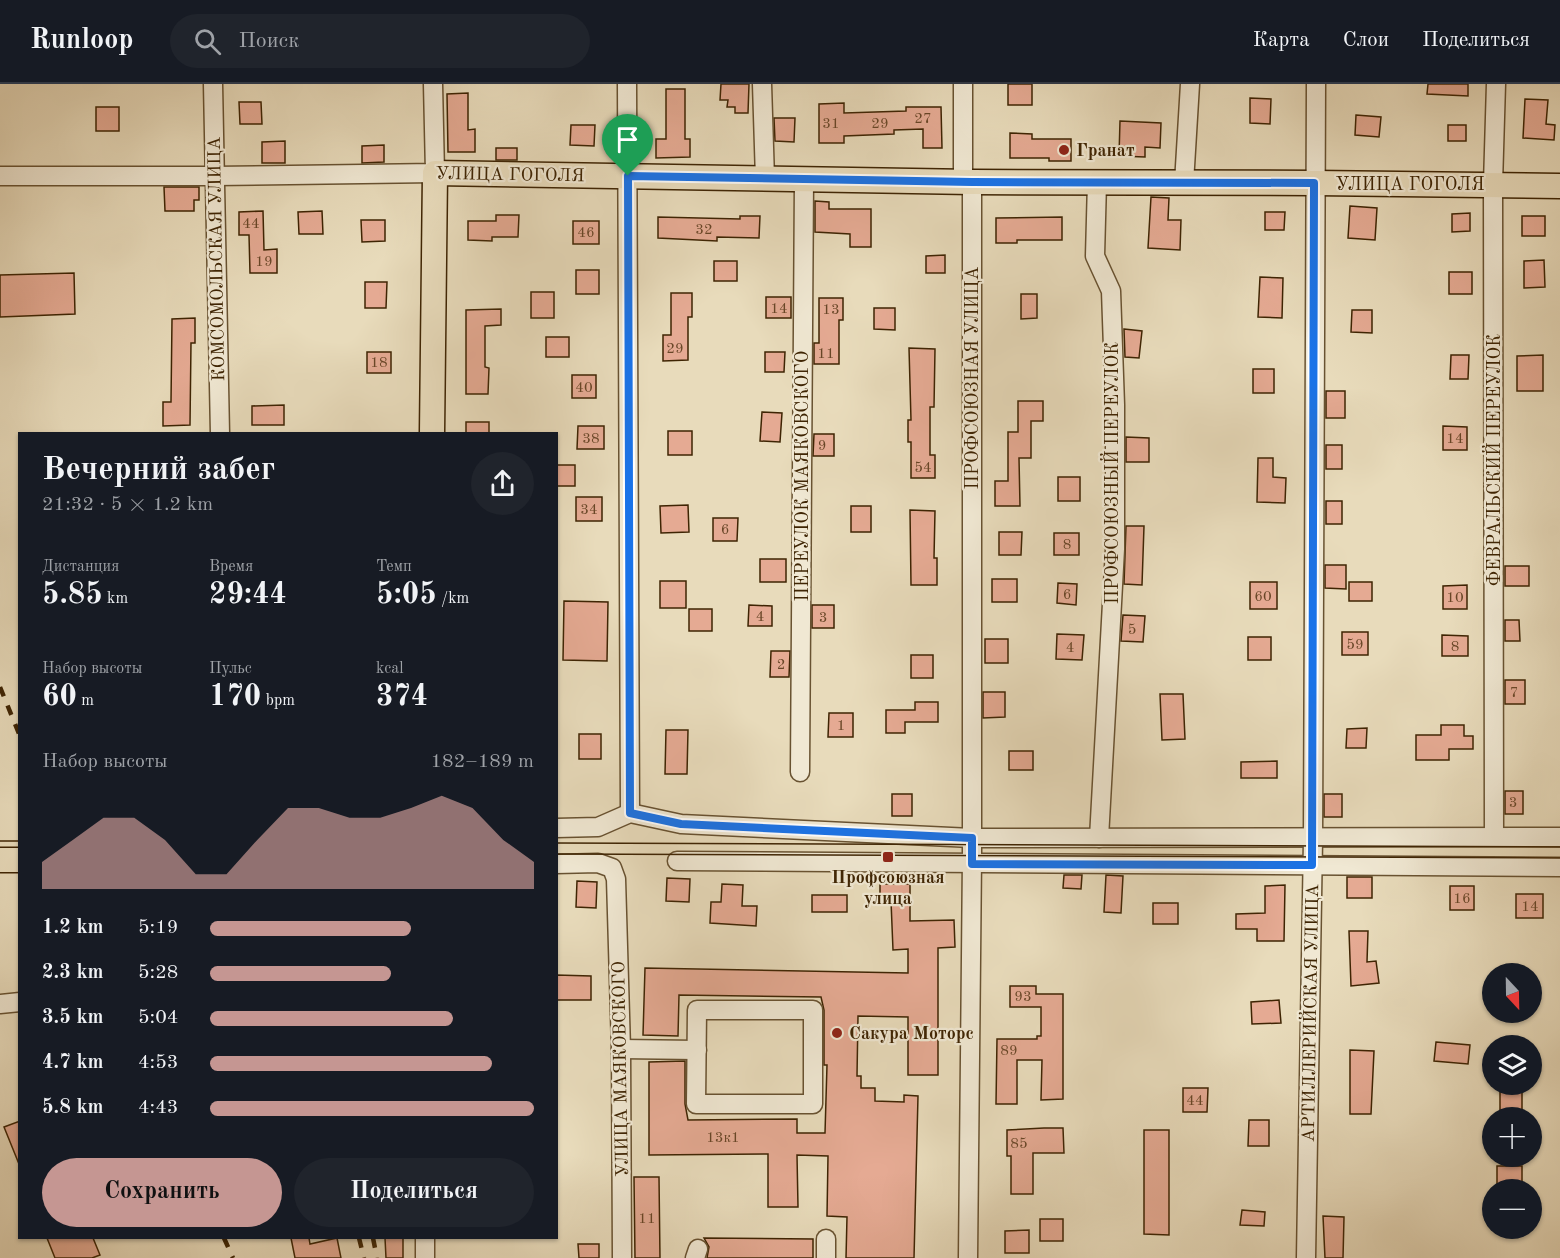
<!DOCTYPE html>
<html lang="ru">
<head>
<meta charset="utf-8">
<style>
  :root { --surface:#171b24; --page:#20242c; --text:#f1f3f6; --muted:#9ea1a6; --line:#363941; --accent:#c59692 }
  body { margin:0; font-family:"Old Standard TT",serif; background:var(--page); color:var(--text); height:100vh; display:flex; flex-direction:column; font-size:22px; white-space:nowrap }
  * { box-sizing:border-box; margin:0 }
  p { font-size:20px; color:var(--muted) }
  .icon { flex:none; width:33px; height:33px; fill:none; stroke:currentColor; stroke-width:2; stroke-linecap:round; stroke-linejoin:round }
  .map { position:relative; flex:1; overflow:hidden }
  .details { position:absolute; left:18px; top:348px; width:540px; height:807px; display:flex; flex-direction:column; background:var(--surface); border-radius:0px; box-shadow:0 2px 4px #0004 }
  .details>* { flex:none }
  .needle { width:39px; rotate:158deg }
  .controls { position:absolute; left:1482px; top:879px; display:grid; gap:12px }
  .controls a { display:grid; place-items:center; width:60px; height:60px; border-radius:50%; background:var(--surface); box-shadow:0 2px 4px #0004; font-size:30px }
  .pin { position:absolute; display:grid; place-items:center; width:51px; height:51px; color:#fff; margin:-62px -26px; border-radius:50% 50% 50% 0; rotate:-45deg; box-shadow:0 0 6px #0007 }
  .pin .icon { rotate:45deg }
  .round { display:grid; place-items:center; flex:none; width:63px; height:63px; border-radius:32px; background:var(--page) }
  .head { display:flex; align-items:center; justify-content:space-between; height:102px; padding:0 24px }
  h1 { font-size:33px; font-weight:800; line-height:45px }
  .figures { display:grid; grid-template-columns:repeat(3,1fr); gap:9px; height:102px; padding:6px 24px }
  .figures div { display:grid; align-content:center }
  .figures b { font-size:30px; font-weight:800 }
  .figures small { font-size:16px; font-weight:400 }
  .figures p { font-size:16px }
  .chart { height:168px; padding:12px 24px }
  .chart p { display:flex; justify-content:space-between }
  .chart svg { width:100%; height:108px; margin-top:6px; fill:var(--accent); opacity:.7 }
  .action { display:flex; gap:12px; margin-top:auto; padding:12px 24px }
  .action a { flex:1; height:69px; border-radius:36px; background:var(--accent); color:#111; font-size:24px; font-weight:800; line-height:69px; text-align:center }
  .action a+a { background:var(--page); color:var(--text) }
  ul { padding:0 24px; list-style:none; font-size:20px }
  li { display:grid; grid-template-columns:96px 72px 1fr; align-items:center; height:45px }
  li i { height:15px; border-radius:8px; background:var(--accent) }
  header { display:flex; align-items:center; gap:36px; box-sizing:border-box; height:84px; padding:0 30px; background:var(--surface); border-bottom:2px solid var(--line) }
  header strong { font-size:28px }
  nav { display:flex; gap:33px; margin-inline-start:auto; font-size:21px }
  .search { width:420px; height:54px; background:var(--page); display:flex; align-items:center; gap:15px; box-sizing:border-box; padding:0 21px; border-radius:33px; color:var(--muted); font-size:22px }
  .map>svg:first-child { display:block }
</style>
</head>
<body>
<header>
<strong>Runloop</strong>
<div class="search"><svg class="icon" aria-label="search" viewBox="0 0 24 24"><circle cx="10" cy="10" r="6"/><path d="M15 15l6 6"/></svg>Поиск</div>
<nav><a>Карта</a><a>Слои</a><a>Поделиться</a></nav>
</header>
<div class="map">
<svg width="1560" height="1174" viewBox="0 0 1560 1174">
  <rect width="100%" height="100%" fill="#e8dbbb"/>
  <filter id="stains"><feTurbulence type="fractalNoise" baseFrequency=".00333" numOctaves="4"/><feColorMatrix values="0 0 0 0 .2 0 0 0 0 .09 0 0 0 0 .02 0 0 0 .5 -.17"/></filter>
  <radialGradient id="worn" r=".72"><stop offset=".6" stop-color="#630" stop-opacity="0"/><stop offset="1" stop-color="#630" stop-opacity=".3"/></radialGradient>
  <!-- building -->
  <g fill="#e5aa93" stroke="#3e2403" stroke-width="1.5">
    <path d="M721 0H749L748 29H735V23H727L728 16H720Z"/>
    <rect x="1008" y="0" width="24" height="21"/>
    <path d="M1428 0H1468V12L1427 10Z"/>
    <path d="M666 5H685V55H690V73L656 74V55H666Z"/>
    <path d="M468 9V46L475 45V68H448L447 10Z"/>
    <path d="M1250 14 1271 15 1270 40 1250 39Z"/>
    <path d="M1525 15 1548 16 1546 40 1555 41 1554 56 1523 54Z"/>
    <path d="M239 18H261L262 40H240Z"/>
    <path d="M844 19V29L906 27V23H941L942 64H923V45L894 46V50L844 52V59H819V20Z"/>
    <rect x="96" y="23" width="23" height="24"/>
    <path d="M1356 31 1381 33 1379 53 1355 51Z"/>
    <path d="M774 34H795L794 58 775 57Z"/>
    <path d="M1120 37 1161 39 1160 64 1145 63V73L1119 72Z"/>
    <path d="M571 41H595L594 62 570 61Z"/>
    <rect x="1448" y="41" width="18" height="16"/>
    <path d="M1010 49 1032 50V55H1071V77H1049V74H1010Z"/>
    <path d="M285 57V79H262V58Z"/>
    <path d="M384 61V78L362 79V62Z"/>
    <rect x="496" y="64" width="21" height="12"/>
    <path d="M164 103H199V116H194V127H165Z"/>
    <path d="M1151 113 1169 114 1168 136H1181L1180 166 1148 164Z"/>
    <path d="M815 117 829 118V125H871V163H850V150L815 148Z"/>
    <path d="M1350 122 1377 124 1375 156 1348 154Z"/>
    <path d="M263 127 264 166 277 165V189H250L249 151H239V128Z"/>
    <path d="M322 127 323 150H299L298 128Z"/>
    <path d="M1265 128H1285L1284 146H1265Z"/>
    <path d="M1470 129V147L1452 148V130Z"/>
    <path d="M496 131H519L518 153H492V157L468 156V137H496Z"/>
    <path d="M740 132H760L759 154 717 153V157L658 154V133L740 135Z"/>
    <rect x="1522" y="132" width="23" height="20"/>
    <path d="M1062 133V156H1017V159H996V134Z"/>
    <path d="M361 136H385V157L362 158Z"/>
    <rect x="573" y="137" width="26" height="23"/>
    <path d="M945 171V189H926V172Z"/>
    <path d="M1544 176 1545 203 1524 204V177Z"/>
    <rect x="714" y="177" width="23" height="20"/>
    <rect x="576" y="186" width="23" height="24"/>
    <rect x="1449" y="188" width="23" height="22"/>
    <path d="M74 189 75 230 0 233V191Z"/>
    <path d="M1260 193 1283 194 1282 234 1258 233Z"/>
    <path d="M365 198H387L386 224H365Z"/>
    <rect x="531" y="208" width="23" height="26"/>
    <path d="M671 209H692V233H688V276L663 277V251H671Z"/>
    <path d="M1021 210H1037V234L1021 235Z"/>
    <rect x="766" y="213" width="25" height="21"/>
    <path d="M819 214H843V236H839V280H814V259H819Z"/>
    <path d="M874 224H895V246L874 245Z"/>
    <path d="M501 225V241L485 242V283L489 284 488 310H466V226Z"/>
    <path d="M1352 226H1372V249L1351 248Z"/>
    <path d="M195 234V259H191L190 341 163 342V318H171L172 235Z"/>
    <path d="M1124 245 1142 247 1139 274 1125 273Z"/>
    <rect x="546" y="253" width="23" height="20"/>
    <path d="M909 264 935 265 934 323H930V371H935V394H911V358H908V336H911Z"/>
    <rect x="367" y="268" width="24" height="21"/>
    <path d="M765 268H785L784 288H765Z"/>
    <path d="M1451 271H1469L1468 295H1450Z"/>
    <path d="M1543 271V307H1517V272Z"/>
    <rect x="1253" y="285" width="21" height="24"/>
    <rect x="572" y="291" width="24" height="23"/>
    <rect x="1326" y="307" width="19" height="27"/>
    <path d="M1018 317H1043V337H1031V374H1019L1020 422H995V397H1008V348H1018Z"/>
    <path d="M284 321V341H252V322Z"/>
    <path d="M762 328 782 329 780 358 760 357Z"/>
    <rect x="466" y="338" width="23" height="12"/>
    <path d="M578 342H604V365H577Z"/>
    <path d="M1443 342 1467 343V366H1443Z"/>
    <rect x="668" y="347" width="24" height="24"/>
    <path d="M814 350H834V372H813Z"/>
    <path d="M1126 353 1149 354V378H1126Z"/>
    <rect x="1326" y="361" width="16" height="24"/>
    <path d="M1258 374H1273V393L1286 394 1285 419 1257 418Z"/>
    <rect x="556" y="381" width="19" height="21"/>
    <rect x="1058" y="393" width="22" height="24"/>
    <rect x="576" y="413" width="26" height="24"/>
    <rect x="1326" y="417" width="16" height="23"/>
    <path d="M688 421 689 448 661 449 660 422Z"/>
    <rect x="851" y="422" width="20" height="26"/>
    <path d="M910 426 935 427 934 474H937V501H911Z"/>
    <path d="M713 434H738L737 457H713Z"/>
    <path d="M1126 442H1144L1142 501 1124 500Z"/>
    <path d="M999 448H1022L1021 471H999Z"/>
    <rect x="1054" y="449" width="25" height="22"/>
    <rect x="760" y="475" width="26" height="23"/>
    <path d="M1325 481H1346V505L1325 504Z"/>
    <rect x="1505" y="482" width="24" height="20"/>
    <rect x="992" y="495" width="25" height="23"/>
    <rect x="660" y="497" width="26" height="27"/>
    <rect x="1250" y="498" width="27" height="27"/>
    <rect x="1349" y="498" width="23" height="19"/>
    <path d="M1058 499 1077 500 1076 521 1057 519Z"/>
    <path d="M1467 501V525H1443V502Z"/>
    <path d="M564 517 608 518 607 577 563 576Z"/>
    <path d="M749 521 772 522V542H748Z"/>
    <rect x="812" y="521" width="22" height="23"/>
    <rect x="689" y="525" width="23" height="22"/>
    <path d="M1123 531 1145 532 1143 558 1121 557Z"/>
    <path d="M1505 536H1519L1520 557H1505Z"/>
    <rect x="1342" y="548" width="26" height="23"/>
    <path d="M1057 550 1084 551 1082 576 1056 575Z"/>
    <path d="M1442 551 1468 552V572H1442Z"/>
    <rect x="1248" y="553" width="23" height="23"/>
    <rect x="985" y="555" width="23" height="24"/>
    <path d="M771 567H790L789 593H770Z"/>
    <rect x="911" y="571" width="22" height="23"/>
    <rect x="1505" y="596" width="20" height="24"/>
    <path d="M983 608H1005V633L983 634Z"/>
    <path d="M1160 610H1183L1185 655 1162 656Z"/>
    <path d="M915 618H938V638H905V649H886V626H915Z"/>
    <path d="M829 629H853V653H828Z"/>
    <path d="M1441 641H1464V652H1473V665H1449V676H1416V651H1441Z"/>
    <path d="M1367 644 1366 664H1346L1347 645Z"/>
    <path d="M666 646H688L687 690H665Z"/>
    <rect x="579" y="650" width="22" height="25"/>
    <rect x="1009" y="667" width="24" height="19"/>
    <path d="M1277 677V694H1241V678Z"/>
    <rect x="1505" y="707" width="18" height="23"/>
    <rect x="892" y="710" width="20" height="22"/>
    <rect x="1324" y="710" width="18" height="23"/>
    <path d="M1064 791H1082L1081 805 1063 804Z"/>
    <path d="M1106 791 1123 792 1121 829 1104 828Z"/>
    <rect x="1347" y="793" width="25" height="21"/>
    <path d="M667 794 690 795 689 818 666 817Z"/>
    <path d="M577 797 597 798 596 824 576 823Z"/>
    <path d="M722 800 743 801 742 822H757L756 842 710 839 711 818H721Z"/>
    <path d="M880 800H910V837L954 836 955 863 938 864V991H908V933L858 932 857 992H861V1004H875V1017L904 1018V1011L918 1012 914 1174H846L847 1133 827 1132 828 1072 797 1071 798 1123H768V1070L649 1071V978L685 977V1020L688 1036 797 1035V1049H825L827 981H824V926L821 913 679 911 678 952 643 951 645 884 908 889V865L893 866 891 817H880Z"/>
    <path d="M1285 801 1284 857H1257V845H1236V830L1265 829V802Z"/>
    <rect x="1450" y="802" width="24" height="24"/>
    <rect x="1516" y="810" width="27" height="24"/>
    <rect x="812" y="811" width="35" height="17"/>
    <rect x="1153" y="819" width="25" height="21"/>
    <path d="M1349 847H1368L1367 878 1376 877 1379 899 1351 902Z"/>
    <path d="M556 891 591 892V916H556Z"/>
    <path d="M1010 902H1036V910H1063V1015L1041 1016 1042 976H1017V1020H996L997 955H1037V952H1041V923H1010Z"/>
    <path d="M1279 916 1281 939 1252 940 1251 918Z"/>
    <path d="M1436 958 1470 961 1468 980 1434 977Z"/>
    <path d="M1350 966 1374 967 1371 1030H1350Z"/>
    <path d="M1183 1004H1208L1207 1028H1183Z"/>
    <path d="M1500 1004 1522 1005V1028L1500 1027Z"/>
    <path d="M1249 1036H1269V1062H1248Z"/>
    <path d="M20 1037V1080H19L4 1043Z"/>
    <path d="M1044 1044H1063L1064 1069H1033V1110H1011V1072H1007V1046Z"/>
    <path d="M1144 1046H1169V1151L1144 1150Z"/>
    <rect x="1497" y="1082" width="25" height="24"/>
    <path d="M634 1093H659L660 1174H635Z"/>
    <path d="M1242 1126 1265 1128 1264 1142 1240 1141Z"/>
    <path d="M1323 1132 1344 1133 1343 1174H1325Z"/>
    <rect x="1040" y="1135" width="23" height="22"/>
    <path d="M1029 1146V1169H1005V1147Z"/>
    <path d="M47 1154H93L100 1171 92 1174H55Z"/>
    <path d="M291 1154H309L310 1160 337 1154 341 1174H295Z"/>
    <path d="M385 1154H403V1174H386Z"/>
    <path d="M704 1154 813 1155V1174H707L709 1163Z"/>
    <path d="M578 1160H599V1174H579Z"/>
  </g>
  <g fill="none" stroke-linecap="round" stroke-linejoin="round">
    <defs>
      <g id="minor">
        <path d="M213 0 220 350"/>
        <path d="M627 0 630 729"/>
        <path d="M762 0 765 95"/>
        <path d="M963 0V98"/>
        <path d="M0 92H214L435 89 433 0"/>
        <path d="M1097 98 1095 172 1111 207 1115 321V465L1099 754"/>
        <path d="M1184 99 1190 0"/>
        <path d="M800 688 804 95"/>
        <path d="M556 744 598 743 630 729 681 740 972 754 1560 753"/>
        <path d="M1494 752 1493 100 1496 0"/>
        <path d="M677 777 1560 783"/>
        <path d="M556 780 598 779 612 784 616 795 621 965 622 1174"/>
        <path d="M0 920 20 918"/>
        <path d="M697 926H813V1020H696Z"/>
        <path d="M621 965 697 966"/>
        <path d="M425 1154V1174"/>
        <path d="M826 1155V1174"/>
        <path d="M695 1174 698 1165"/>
        <path d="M968 1174 972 773V98"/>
        <path d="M1306 1174 1313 755 1316 0"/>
      </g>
      <g id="major">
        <path d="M432 350 435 89 972 98 1315 99 1560 102"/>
        <path d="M0 776H20"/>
      </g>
    </defs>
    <!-- minor casing -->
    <use href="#minor" stroke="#685231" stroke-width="21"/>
    <!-- major casing -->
    <use href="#major" stroke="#3e2403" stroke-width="27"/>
    <!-- minor -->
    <use href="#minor" stroke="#f0e8d3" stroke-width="18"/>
    <!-- major -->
    <use href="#major" stroke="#e8dbbb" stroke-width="24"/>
    <!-- tram -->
    <g stroke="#3e2403" stroke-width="1.5">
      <path d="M0 757H20"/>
      <path d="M556 759 1560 763"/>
      <path d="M556 770 1560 774"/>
    </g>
    <!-- rail -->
    <g stroke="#3e2403" stroke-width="4.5" stroke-dasharray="10 10" stroke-linecap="butt">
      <path d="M0 603 20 652"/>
      <path d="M224 1154 233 1174"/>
      <path d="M359 1154 364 1174"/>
      <path d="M373 1154 377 1174"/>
    </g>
  </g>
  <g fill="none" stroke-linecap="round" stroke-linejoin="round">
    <defs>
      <path id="route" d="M628 92 972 98 1314 99 1312 781 972 780V754L681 740 630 729Z"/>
    </defs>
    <!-- route casing -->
    <use href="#route" stroke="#fff" stroke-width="12"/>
    <!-- route -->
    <use href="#route" stroke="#1a73e8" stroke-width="8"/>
  </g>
  <!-- markers -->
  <g fill="#8f2418" stroke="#f0e8d3" stroke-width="2">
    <circle cx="1064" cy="66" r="6"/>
    <rect x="882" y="767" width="12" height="12" rx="3"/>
    <circle cx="837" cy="949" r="6"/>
  </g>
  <g text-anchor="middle" stroke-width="4.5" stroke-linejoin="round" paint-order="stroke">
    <!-- number labels -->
    <g font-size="15" fill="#684627">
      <text x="923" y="39">27</text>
      <text x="831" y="44">31</text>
      <text x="880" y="44">29</text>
      <text x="251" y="144">44</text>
      <text x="704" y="150">32</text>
      <text x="586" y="153">46</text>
      <text x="264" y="182">19</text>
      <text x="779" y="229">14</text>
      <text x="831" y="230">13</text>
      <text x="675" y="269">29</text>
      <text x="826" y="274">11</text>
      <text x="379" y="283">18</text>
      <text x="584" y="308">40</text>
      <text x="591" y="359">38</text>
      <text x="1455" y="359">14</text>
      <text x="822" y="366">9</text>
      <text x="923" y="388">54</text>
      <text x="589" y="430">34</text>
      <text x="725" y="450">6</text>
      <text x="1067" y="465">8</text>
      <text x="1067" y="515">6</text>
      <text x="1263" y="517">60</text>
      <text x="1455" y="518">10</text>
      <text x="760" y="537">4</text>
      <text x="823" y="538">3</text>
      <text x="1132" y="550">5</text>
      <text x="1355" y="565">59</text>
      <text x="1455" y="567">8</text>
      <text x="1070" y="568">4</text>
      <text x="781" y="585">2</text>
      <text x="1514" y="613">7</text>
      <text x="841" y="646">1</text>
      <text x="1513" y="723">3</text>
      <text x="1462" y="819">16</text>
      <text x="1530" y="827">14</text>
      <text x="1023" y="917">93</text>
      <text x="1009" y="971">89</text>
      <text x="1195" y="1021">44</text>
      <text x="723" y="1058">13к1</text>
      <text x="1019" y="1064">85</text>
      <text x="647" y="1139">11</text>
    </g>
    <!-- poi labels -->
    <g font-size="18" font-weight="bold" fill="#3e2403" stroke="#f0e8d3" text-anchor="start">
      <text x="1076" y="72">Гранат</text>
      <text x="888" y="799" text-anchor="middle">Профсоюзная<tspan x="888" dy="21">улица</tspan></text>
      <text x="849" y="955">Сакура Моторс</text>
    </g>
    <!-- street labels -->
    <g font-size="18" fill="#3e2403" stroke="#f0e8d3">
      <text transform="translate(510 90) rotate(1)" y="6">УЛИЦА ГОГОЛЯ</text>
      <text x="1410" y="106">УЛИЦА ГОГОЛЯ</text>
      <text transform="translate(216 175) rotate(-91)" y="6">КОМСОМОЛЬСКАЯ УЛИЦА</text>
      <text transform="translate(972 294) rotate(-90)" y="6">ПРОФСОЮЗНАЯ УЛИЦА</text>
      <text transform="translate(1494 376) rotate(-90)" y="6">ФЕВРАЛЬСКИЙ ПЕРЕУЛОК</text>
      <text transform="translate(1112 389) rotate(-90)" y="6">ПРОФСОЮЗНЫЙ ПЕРЕУЛОК</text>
      <text transform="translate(802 392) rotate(-90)" y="6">ПЕРЕУЛОК МАЯКОВСКОГО</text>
      <text transform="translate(1310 929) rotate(-89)" y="6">АРТИЛЛЕРИЙСКАЯ УЛИЦА</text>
      <text transform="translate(620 985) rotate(-91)" y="6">УЛИЦА МАЯКОВСКОГО</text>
    </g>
  </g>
  <rect width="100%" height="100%" filter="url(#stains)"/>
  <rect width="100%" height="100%" fill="url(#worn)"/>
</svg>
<div class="controls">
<a><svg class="needle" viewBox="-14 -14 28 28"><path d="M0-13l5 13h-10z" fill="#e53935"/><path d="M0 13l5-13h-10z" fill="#9ea1a6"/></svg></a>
<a><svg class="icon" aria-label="layers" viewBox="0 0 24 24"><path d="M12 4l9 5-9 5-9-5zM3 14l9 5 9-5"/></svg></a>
<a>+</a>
<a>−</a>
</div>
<div class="pin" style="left:628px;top:92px;background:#1e9e55"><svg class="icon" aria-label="arrive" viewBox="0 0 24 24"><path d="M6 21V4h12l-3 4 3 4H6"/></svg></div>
<section class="details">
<div class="head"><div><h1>Вечерний забег</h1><p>21:32 · 5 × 1.2 km</p></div><a class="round"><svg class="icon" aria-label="share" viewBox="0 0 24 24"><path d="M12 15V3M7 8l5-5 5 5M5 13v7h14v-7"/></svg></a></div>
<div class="figures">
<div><p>Дистанция</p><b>5.85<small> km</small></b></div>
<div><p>Время</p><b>29:44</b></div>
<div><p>Темп</p><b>5:05<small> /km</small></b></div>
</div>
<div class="figures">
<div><p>Набор высоты</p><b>60<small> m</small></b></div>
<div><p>Пульс</p><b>170<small> bpm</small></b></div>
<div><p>kcal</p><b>374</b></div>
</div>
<div class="chart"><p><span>Набор высоты</span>182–189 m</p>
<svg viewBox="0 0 160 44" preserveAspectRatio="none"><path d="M0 44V33L10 24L20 15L30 15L40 24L50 38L60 38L70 24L80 11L90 11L100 15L110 15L120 11L130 6L140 11L150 24L160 33V44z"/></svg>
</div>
<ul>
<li><b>1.2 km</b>5:19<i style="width:62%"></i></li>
<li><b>2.3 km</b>5:28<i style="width:56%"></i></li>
<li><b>3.5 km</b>5:04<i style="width:75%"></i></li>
<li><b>4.7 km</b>4:53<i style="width:87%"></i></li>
<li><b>5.8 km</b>4:43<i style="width:100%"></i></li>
</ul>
<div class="action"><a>Сохранить</a><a>Поделиться</a></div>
</section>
</div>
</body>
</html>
